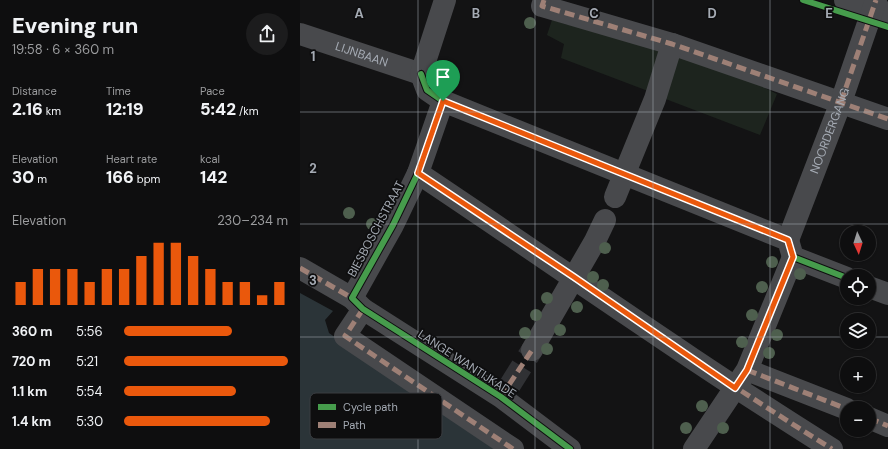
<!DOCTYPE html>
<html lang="en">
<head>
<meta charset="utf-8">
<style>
  :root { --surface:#0e0e0f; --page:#1c1c1d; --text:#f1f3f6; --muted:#9b9c9e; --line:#2e2e2f; --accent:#ea580c }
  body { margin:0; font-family:"DM Sans",sans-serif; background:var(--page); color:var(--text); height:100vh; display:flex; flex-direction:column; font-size:15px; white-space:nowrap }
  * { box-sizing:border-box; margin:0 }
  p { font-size:13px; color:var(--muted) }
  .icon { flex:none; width:22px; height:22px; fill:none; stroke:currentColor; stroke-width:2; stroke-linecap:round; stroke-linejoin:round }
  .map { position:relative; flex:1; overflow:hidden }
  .drawer { display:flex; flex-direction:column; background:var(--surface); width:300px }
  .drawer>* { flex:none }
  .needle { width:26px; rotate:176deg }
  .buttons { position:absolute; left:540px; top:225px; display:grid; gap:8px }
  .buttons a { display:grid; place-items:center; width:36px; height:36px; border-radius:50%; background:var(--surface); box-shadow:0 1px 3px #0004,0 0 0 1px var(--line); font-size:20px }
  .pin { position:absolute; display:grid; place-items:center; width:34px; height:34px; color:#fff; margin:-41px -17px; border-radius:50% 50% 50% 0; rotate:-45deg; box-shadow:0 0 4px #0007 }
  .pin .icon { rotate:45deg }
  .round { display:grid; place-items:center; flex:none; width:42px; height:42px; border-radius:21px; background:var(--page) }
  .headline { display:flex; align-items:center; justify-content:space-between; height:68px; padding:0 12px }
  h1 { font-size:22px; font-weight:800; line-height:30px }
  .figures { display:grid; grid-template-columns:repeat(3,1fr); gap:6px; height:68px; padding:4px 12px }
  .figures div { display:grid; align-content:center }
  .figures b { font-size:17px; font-weight:800 }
  .figures small { font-size:11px; font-weight:400 }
  .figures p { font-size:11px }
  .chart { height:112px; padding:8px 12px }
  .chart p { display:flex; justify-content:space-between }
  .chart svg { width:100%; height:72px; margin-top:4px; stroke:var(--accent); stroke-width:6 }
  ul { padding:0 12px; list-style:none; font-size:13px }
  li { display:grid; grid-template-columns:64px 48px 1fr; align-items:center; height:30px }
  li i { height:10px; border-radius:5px; background:var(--accent) }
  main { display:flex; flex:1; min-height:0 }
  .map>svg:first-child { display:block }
</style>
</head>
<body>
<main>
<section class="drawer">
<div class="headline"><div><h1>Evening run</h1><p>19:58 · 6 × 360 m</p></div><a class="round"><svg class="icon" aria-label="share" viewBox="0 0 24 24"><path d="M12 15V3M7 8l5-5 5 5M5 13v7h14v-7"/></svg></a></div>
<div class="figures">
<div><p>Distance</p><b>2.16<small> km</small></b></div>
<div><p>Time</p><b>12:19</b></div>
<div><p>Pace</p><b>5:42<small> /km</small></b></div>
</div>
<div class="figures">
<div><p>Elevation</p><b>30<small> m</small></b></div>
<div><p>Heart rate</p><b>166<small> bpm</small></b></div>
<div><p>kcal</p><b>142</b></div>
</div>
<div class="chart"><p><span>Elevation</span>230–234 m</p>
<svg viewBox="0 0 160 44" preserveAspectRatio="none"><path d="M5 44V30M15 44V22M25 44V22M35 44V22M45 44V30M55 44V22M65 44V22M75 44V14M85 44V6M95 44V6M105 44V14M115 44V22M125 44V30M135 44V30M145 44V38M155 44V30"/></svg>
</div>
<ul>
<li><b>360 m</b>5:56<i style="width:66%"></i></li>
<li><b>720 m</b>5:21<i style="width:100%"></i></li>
<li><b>1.1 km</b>5:54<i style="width:68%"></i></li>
<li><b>1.4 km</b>5:30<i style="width:89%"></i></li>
</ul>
</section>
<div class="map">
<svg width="588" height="449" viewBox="0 0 588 449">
  <rect width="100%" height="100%" fill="#131314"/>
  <!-- green -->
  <g fill="#1d241e">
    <path d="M252 20 268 25 271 20 360 48 348 91 261 58 264 44 247 35Z"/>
    <path d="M378 52 467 81 465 88 477 94 460 135 363 98Z"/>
  </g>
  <!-- water -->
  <path fill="#2b3438" d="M0 293 33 311 25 320 29 333 194 449H0Z"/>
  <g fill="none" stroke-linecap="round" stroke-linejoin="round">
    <!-- minor-tunnel -->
    <path stroke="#303134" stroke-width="22" stroke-dasharray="22 11" stroke-linecap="butt" d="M210 385 232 350"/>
    <!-- minor -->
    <g stroke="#48494c" stroke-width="22">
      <path d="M244 0 242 6 372 44 588 119"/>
      <path d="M545 0 588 13"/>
      <path id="s1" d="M0 34 121 74"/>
      <path d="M121 74 127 90 143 101 488 240 493 257 547 278"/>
      <path d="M121 74 145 0"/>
      <path d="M118 173C256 265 391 361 532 449"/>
      <path d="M315 197 355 99 372 44"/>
      <path id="s2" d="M488 240 541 102 576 0"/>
      <path d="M0 268 52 298 63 309 201 397 270 449"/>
      <path d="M569 287 588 294"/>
      <path d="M52 298 93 225 118 173 143 101"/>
      <path d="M63 309 45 336 213 449"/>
      <path d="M232 350 295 241 305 220"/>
      <path d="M447 370 547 409"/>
      <path d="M569 418 588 426"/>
      <path d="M394 449 447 370 493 257"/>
    </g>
    <!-- quiet -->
    <g stroke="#9e8076" stroke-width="5" stroke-dasharray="10 5" stroke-linecap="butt">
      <path d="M244 0 242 6 372 44 588 119"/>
      <path d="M541 102 576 0"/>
      <path d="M118 173C256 265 391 361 532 449"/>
      <path d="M0 268 52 298"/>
      <path d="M63 309 45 336 213 449"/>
      <path d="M447 370 547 409"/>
      <path d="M201 397 232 350"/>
      <path d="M569 418 588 426"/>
    </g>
    <defs>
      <g id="cycleway">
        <path d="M503 0 588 27"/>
        <path d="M121 74 127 90 143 101 488 240 493 257 547 278"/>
        <path d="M143 101 118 173 93 225 52 298 63 309 201 397 270 449"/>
      </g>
    </defs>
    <!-- cycleway casing -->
    <use href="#cycleway" stroke="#0e0e0f" stroke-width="8"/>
    <!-- cycleway -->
    <use href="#cycleway" stroke="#469c4c" stroke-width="6"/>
  </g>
  <!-- trees -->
  <g fill="#4e5f4e">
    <circle cx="230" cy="23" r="6"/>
    <circle cx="49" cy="213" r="6"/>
    <circle cx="72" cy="224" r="6"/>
    <circle cx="305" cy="248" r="6"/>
    <circle cx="472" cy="262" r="6"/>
    <circle cx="500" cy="274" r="6"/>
    <circle cx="293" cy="277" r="6"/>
    <circle cx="303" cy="285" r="6"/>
    <circle cx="462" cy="287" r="6"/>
    <circle cx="247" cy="298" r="6"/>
    <circle cx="277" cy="307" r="6"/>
    <circle cx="236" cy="315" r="6"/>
    <circle cx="452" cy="315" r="6"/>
    <circle cx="260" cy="330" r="6"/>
    <circle cx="225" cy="333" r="6"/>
    <circle cx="477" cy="335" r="6"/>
    <circle cx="442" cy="342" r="6"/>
    <circle cx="247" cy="349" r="6"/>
    <circle cx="469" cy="353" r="6"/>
    <circle cx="402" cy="406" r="6"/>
    <circle cx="386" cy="428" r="6"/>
    <circle cx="423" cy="428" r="6"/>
  </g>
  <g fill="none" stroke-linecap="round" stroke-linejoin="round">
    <defs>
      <path id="route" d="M143 101 488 240 493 257 447 370 435 388 274 277 118 173Z"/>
    </defs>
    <!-- route casing -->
    <use href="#route" stroke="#fff" stroke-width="8"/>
    <!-- route -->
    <use href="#route" stroke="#ea580c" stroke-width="5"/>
  </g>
  <!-- grid -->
  <path fill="none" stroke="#a5abb4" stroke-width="1" stroke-opacity="0.55" d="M118 0V449M235 0V449M353 0V449M470 0V449M0 112H588M0 224H588M0 337H547M569 337H588"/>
  <g text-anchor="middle" stroke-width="3.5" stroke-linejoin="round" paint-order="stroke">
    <!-- street labels -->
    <g font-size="12" fill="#a5abb4" stroke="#0e0e0f">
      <text dy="4" stroke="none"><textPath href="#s1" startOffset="65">LIJNBAAN</textPath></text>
      <text dy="4" stroke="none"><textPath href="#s2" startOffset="117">NOORDERGANG</textPath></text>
      <text transform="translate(76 229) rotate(-62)" y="4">BIESBOSCHSTRAAT</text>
      <text transform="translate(167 364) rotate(33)" y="4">LANGE WANTIJKADE</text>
    </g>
  </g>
  <!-- legend -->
  <rect x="10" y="393" width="132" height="46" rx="6" fill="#0e0e0f" stroke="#3b3d41" stroke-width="1"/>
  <rect x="18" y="404" width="18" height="6" fill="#469c4c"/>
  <rect x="18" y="422" width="18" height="6" fill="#9e8076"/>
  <g font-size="11" fill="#a5abb4">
    <text x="43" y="411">Cycle path</text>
    <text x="43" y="429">Path</text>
  </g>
  <g font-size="13" text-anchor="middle" font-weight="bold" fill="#a5abb4" stroke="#0e0e0f" stroke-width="3.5" stroke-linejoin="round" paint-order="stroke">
    <text x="59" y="18">A</text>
    <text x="176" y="18">B</text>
    <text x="294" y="18">C</text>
    <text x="412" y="18">D</text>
    <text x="529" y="18">E</text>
    <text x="13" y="61">1</text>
    <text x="13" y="173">2</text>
    <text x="13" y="285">3</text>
  </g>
</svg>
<div class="buttons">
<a><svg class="needle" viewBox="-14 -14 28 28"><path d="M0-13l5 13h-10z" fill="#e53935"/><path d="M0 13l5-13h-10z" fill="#9b9c9e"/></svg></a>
<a><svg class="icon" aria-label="locate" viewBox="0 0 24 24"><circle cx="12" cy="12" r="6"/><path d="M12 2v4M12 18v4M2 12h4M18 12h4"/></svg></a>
<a><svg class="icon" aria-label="layers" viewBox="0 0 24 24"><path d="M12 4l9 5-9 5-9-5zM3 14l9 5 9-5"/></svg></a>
<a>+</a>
<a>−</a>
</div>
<div class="pin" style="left:143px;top:101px;background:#1e9e55"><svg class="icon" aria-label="arrive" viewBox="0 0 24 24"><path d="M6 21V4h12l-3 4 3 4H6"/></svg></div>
</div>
</main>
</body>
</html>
